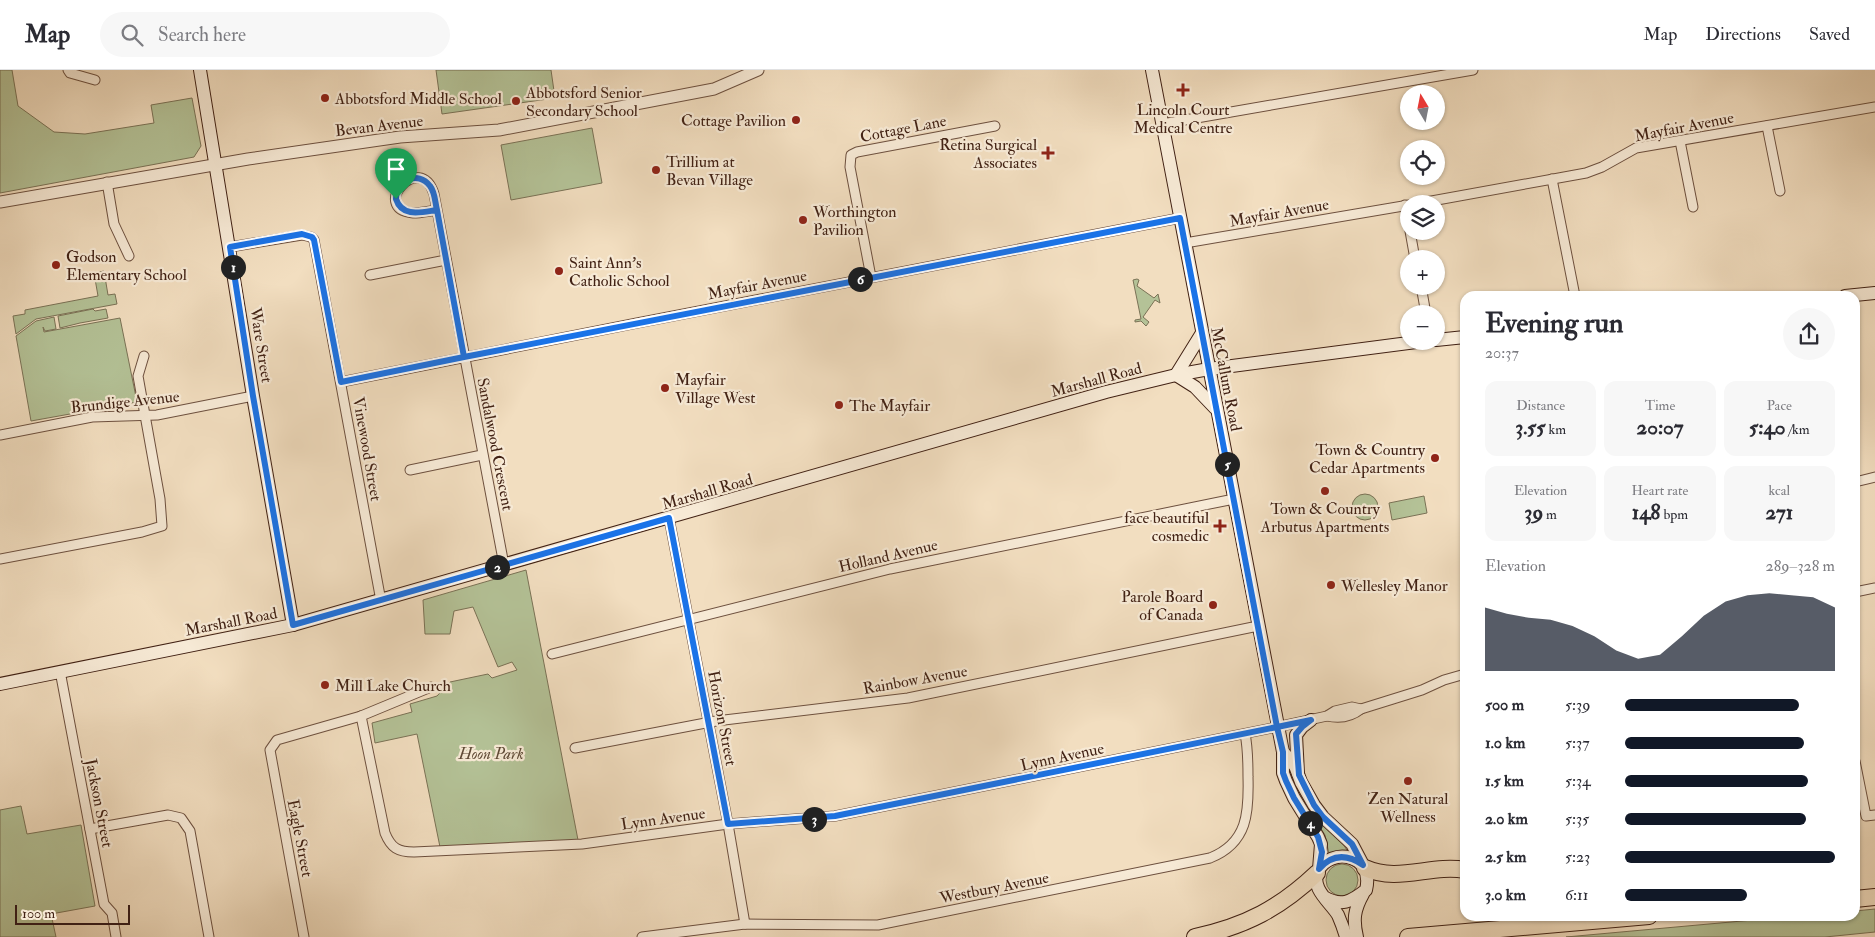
<!DOCTYPE html>
<html lang="en">
<head>
<meta charset="utf-8">
<style>
  :root { --surface:#fff; --page:#f7f7f7; --text:#2b2b33; --muted:#7c7c81; --line:#e1e1e2; --accent:#111827 }
  body { margin:0; font-family:"IM FELL Double Pica",serif; background:var(--page); color:var(--text); height:100vh; display:flex; flex-direction:column; font-size:19px; white-space:nowrap }
  * { box-sizing:border-box; margin:0 }
  p { font-size:16px; color:var(--muted) }
  .icon { flex:none; width:28px; height:28px; fill:none; stroke:currentColor; stroke-width:2; stroke-linecap:round; stroke-linejoin:round }
  .map { position:relative; flex:1; overflow:hidden }
  .sheet { position:absolute; left:1460px; top:221px; width:400px; height:630px; display:flex; flex-direction:column; background:var(--surface); border-radius:15px; box-shadow:0 1px 4px #0004 }
  .sheet>* { flex:none }
  .needle { width:32px; rotate:350deg }
  .tools { position:absolute; left:1400px; top:15px; display:grid; gap:10px }
  .tools a { display:grid; place-items:center; width:45px; height:45px; border-radius:50%; background:var(--surface); box-shadow:0 1px 4px #0004; font-size:25px }
  .scale { position:absolute; left:15px; bottom:12px; width:115px; box-sizing:border-box; padding-left:5px; border:2px solid #412114; border-top:0; font-size:14px; line-height:18px; white-space:nowrap; color:#412114; -webkit-text-stroke:4px #f7ead6; paint-order:stroke }
  .pin { position:absolute; display:grid; place-items:center; width:42px; height:42px; color:#fff; margin:-51px -21px; border-radius:50% 50% 50% 0; rotate:-45deg; box-shadow:0 0 5px #0007 }
  .pin .icon { rotate:45deg }
  .km { position:absolute; width:25px; height:25px; margin:-12px; border-radius:50%; background:#222; color:#fff; font-size:14px; line-height:25px; text-align:center }
  .round { display:grid; place-items:center; flex:none; width:52px; height:52px; border-radius:26px; background:var(--page) }
  .headline { display:flex; align-items:center; justify-content:space-between; height:85px; padding:0 25px }
  h1 { font-size:28px; font-weight:800; line-height:38px }
  .metrics { display:grid; grid-template-columns:repeat(3,1fr); gap:8px; height:85px; padding:5px 25px }
  .metrics div { display:grid; align-content:center; border-radius:12px; background:var(--page); text-align:center }
  .metrics b { font-size:21px; font-weight:800 }
  .metrics small { font-size:14px; font-weight:400 }
  .metrics p { font-size:14px }
  .chart { height:140px; padding:10px 25px }
  .chart p { display:flex; justify-content:space-between }
  .chart svg { width:100%; height:90px; margin-top:5px; fill:var(--accent); opacity:.7 }
  ul { padding:0 25px; list-style:none; font-size:16px }
  li { display:grid; grid-template-columns:80px 60px 1fr; align-items:center; height:38px }
  li i { height:12px; border-radius:6px; background:var(--accent) }
  header { display:flex; align-items:center; gap:30px; box-sizing:border-box; height:70px; padding:0 25px; background:var(--surface); border-bottom:1px solid var(--line) }
  header strong { font-size:24px }
  nav { display:flex; gap:28px; margin-inline-start:auto; font-size:18px }
  .search { width:350px; height:45px; background:var(--page); display:flex; align-items:center; gap:12px; box-sizing:border-box; padding:0 18px; border-radius:28px; color:var(--muted); font-size:19px }
  .map>svg:first-child { display:block }
</style>
</head>
<body>
<header>
<strong>Map</strong>
<div class="search"><svg class="icon" aria-label="search" viewBox="0 0 24 24"><circle cx="10" cy="10" r="6"/><path d="M15 15l6 6"/></svg>Search here</div>
<nav><a>Map</a><a>Directions</a><a>Saved</a></nav>
</header>
<div class="map">
<svg width="1875" height="867" viewBox="0 0 1875 867">
  <rect width="100%" height="100%" fill="#f2dec0"/>
  <filter id="stains"><feTurbulence type="fractalNoise" baseFrequency=".004" numOctaves="4"/><feColorMatrix values="0 0 0 0 .2 0 0 0 0 .09 0 0 0 0 .02 0 0 0 .5 -.17"/></filter>
  <radialGradient id="worn" r=".72"><stop offset=".6" stop-color="#630" stop-opacity="0"/><stop offset="1" stop-color="#630" stop-opacity=".3"/></radialGradient>
  <!-- green -->
  <g fill="#b4c297" stroke="#7a7256">
    <path d="M0 0H12L18 36 54 62 85 64 154 53 151 35 192 28 201 76 194 87 0 123Z"/>
    <path d="M436 0H551L555 28 442 44Z"/>
    <path d="M592 58 602 113 511 130 501 75Z"/>
    <path d="M104 201 108 225 115 224 117 234 36 249 16 264 13 246 25 244V240L98 226 94 203Z"/>
    <path d="M1137 209 1139 210 1137 216 1154 228 1158 224 1160 233 1155 230 1143 247 1149 252 1146 256 1141 251 1135 252V250L1141 249 1133 210Z"/>
    <path d="M93 239 95 241 106 239 108 248 80 253 60 258 58 246Z"/>
    <path d="M54 247 56 259 45 261 43 257 44 262 120 248 137 332 31 351 16 266 36 251Z"/>
    <circle cx="1365" cy="437" r="13"/>
    <path d="M1424 426 1427 443 1392 450 1389 433Z"/>
    <path d="M526 500 578 770 440 777 417 664 375 673 372 653 412 642 410 634 437 626 450 612 488 604 492 608 517 600 512 592 498 597 473 537 454 541 450 564H425L423 530Z"/>
    <path d="M21 736 27 764 81 755 95 836 51 844 56 867H0V740Z"/>
    <path d="M1313 746 1342 772 1348 782 1329 784 1325 765Z"/>
    <circle cx="1342" cy="810" r="16"/>
    <path d="M1875 839V862L1825 867H1566L1797 846H1855V841Z"/>
  </g>
  <g fill="none" stroke-linecap="round" stroke-linejoin="round">
    <defs>
      <g id="minor">
        <path d="M68 0 70 3 95 10"/>
        <path d="M1162 54 1473 0"/>
        <path d="M1767 56 1780 121"/>
        <path d="M1680 71 1693 137"/>
        <path d="M1552 109 1575 226"/>
        <path d="M107 112 114 154 129 186"/>
        <path d="M1415 134 1586 103 1602 97 1636 78 1875 37"/>
        <path d="M1405 135 1409 155"/>
        <path d="M437 140C429 141 421 143 413 143 369 139 420 80 434 124L504 495"/>
        <path d="M1410 161 1415 189"/>
        <path d="M1185 173 1409 135"/>
        <path d="M230 177 302 165 311 167 314 170 381 531"/>
        <path d="M370 205 446 190"/>
        <path d="M871 207 850 97 851 85 857 82 995 56"/>
        <path d="M1421 216 1426 244"/>
        <path d="M341 312 637 253 1180 148"/>
        <path d="M0 365 92 347 157 345 253 326"/>
        <path d="M410 400 482 385"/>
        <path d="M1855 412 1875 407"/>
        <path d="M669 448 728 754 745 854"/>
        <path d="M0 489 142 462 162 456 160 429 138 306 144 286"/>
        <path d="M1855 522 1875 518"/>
        <path d="M552 584 890 499 1234 429"/>
        <path d="M60 601 104 834 112 843 116 867"/>
        <path d="M361 646 385 763C391 778 398 782 414 782L582 774 728 754 835 746 1277 657 1327 646 1335 641 1352 637 1361 639"/>
        <path d="M1327 646C1340 649 1351 647 1361 639L1422 620 1444 610 1465 604"/>
        <path d="M575 678 716 651 908 628 1258 556"/>
        <path d="M1855 691 1866 746 1875 745"/>
        <path d="M90 759 168 745 181 748 190 761 209 867"/>
        <path d="M304 867 270 680 277 670 361 646 431 617"/>
        <path d="M642 867 745 854 878 855 1210 788C1248 773 1249 742 1248 707 1248 692 1248 678 1245 664"/>
      </g>
      <path id="tertiary" d="M0 132 248 89 400 67 499 60 714 19 758 0"/>
      <g id="secondary">
        <path d="M200 0 253 326 293 555"/>
        <path d="M1152 0 1283 682V703L1286 711 1294 728 1318 767 1321 774 1319 799"/>
        <path d="M1845 226 1875 223"/>
        <path d="M1436 270 1465 267"/>
        <path d="M1176 305 1195 317 1215 338"/>
        <path d="M1176 305 1202 263"/>
        <path d="M0 614 293 555 1106 322 1176 305 1209 299 1424 271"/>
        <path d="M1283 682 1295 696 1301 712 1314 735 1323 747 1352 774 1363 795"/>
        <path d="M1298 703 1296 665 1302 657 1311 650"/>
        <path d="M1324 827C1341 837 1351 832 1366 820 1375 783 1330 777 1318 801 1310 818 1330 832 1338 845 1341 852 1344 860 1346 867"/>
        <path d="M1357 867C1353 850 1354 840 1363 824"/>
      </g>
      <g id="motorway">
        <path d="M1365 798C1398 813 1431 794 1465 800"/>
        <path d="M1855 829 1875 827"/>
        <path d="M1195 867C1246 856 1280 838 1317 803"/>
        <path d="M1408 867 1649 846"/>
      </g>
    </defs>
    <!-- minor casing -->
    <use href="#minor" stroke="#6d503f" stroke-width="11"/>
    <!-- tertiary casing -->
    <use href="#tertiary" stroke="#6d503f" stroke-width="13"/>
    <!-- secondary casing -->
    <use href="#secondary" stroke="#412114" stroke-width="14"/>
    <!-- motorway casing -->
    <use href="#motorway" stroke="#412114" stroke-width="18"/>
    <!-- minor -->
    <use href="#minor" stroke="#f7ead6" stroke-width="9"/>
    <!-- tertiary -->
    <use href="#tertiary" stroke="#f7ead6" stroke-width="11"/>
    <!-- secondary -->
    <use href="#secondary" stroke="#f7ead6" stroke-width="12"/>
    <!-- motorway -->
    <use href="#motorway" stroke="#f2dec0" stroke-width="16"/>
  </g>
  <g fill="none" stroke-linecap="round" stroke-linejoin="round">
    <defs>
      <path id="route" d="M396 129C402 148 422 142 437 140L464 287 341 312 314 170 312 167 302 164 230 177 253 326 293 555 669 448 728 754 835 746 1277 657 1283 682V703L1286 711 1294 728 1318 767 1322 782 1319 799C1332 784 1347 784 1363 795L1352 774 1323 747 1314 735 1299 705 1296 664 1302 657 1311 650 1277 657 1180 148 464 287 437 140C435 132 435 122 430 116 418 100 396 110 396 129"/>
    </defs>
    <!-- route casing -->
    <use href="#route" stroke="#fff" stroke-width="10"/>
    <!-- route -->
    <use href="#route" stroke="#1a73e8" stroke-width="6"/>
  </g>
  <!-- markers -->
  <g fill="#8f2418" stroke="#f7ead6" stroke-width="2">
    <path d="M1180.5 12.5h5v5h5v5h-5v5h-5v-5h-5v-5h5z"/>
    <circle cx="325" cy="28" r="5"/>
    <circle cx="516" cy="31" r="5"/>
    <circle cx="796" cy="50" r="5"/>
    <path d="M1045.5 75.5h5v5h5v5h-5v5h-5v-5h-5v-5h5z"/>
    <circle cx="656" cy="100" r="5"/>
    <circle cx="803" cy="150" r="5"/>
    <circle cx="56" cy="195" r="5"/>
    <circle cx="559" cy="201" r="5"/>
    <circle cx="665" cy="318" r="5"/>
    <circle cx="839" cy="335" r="5"/>
    <circle cx="1435" cy="388" r="5"/>
    <circle cx="1325" cy="421" r="5"/>
    <path d="M1217.5 448.5h5v5h5v5h-5v5h-5v-5h-5v-5h5z"/>
    <circle cx="1331" cy="515" r="5"/>
    <circle cx="1213" cy="535" r="5"/>
    <circle cx="325" cy="615" r="5"/>
    <circle cx="1408" cy="711" r="5"/>
  </g>
  <g text-anchor="middle" stroke-width="4.5" stroke-linejoin="round" paint-order="stroke">
    <!-- poi labels -->
    <g font-size="16" fill="#412114" stroke="#f7ead6" text-anchor="start">
      <text x="526" y="28">Abbotsford Senior<tspan x="526" dy="18">Secondary School</tspan></text>
      <text x="335" y="34">Abbotsford Middle School</text>
      <text x="1183" y="45" text-anchor="middle">Lincoln Court<tspan x="1183" dy="18">Medical Centre</tspan></text>
      <text x="786" y="56" text-anchor="end">Cottage Pavilion</text>
      <text x="1037" y="80" text-anchor="end">Retina Surgical<tspan x="1037" dy="18">Associates</tspan></text>
      <text x="666" y="97">Trillium at<tspan x="666" dy="18">Bevan Village</tspan></text>
      <text x="813" y="147">Worthington<tspan x="813" dy="18">Pavilion</tspan></text>
      <text x="66" y="192">Godson<tspan x="66" dy="18">Elementary School</tspan></text>
      <text x="569" y="198">Saint Ann's<tspan x="569" dy="18">Catholic School</tspan></text>
      <text x="675" y="315">Mayfair<tspan x="675" dy="18">Village West</tspan></text>
      <text x="849" y="341">The Mayfair</text>
      <text x="1425" y="385" text-anchor="end">Town &amp; Country<tspan x="1425" dy="18">Cedar Apartments</tspan></text>
      <text x="1325" y="444" text-anchor="middle">Town &amp; Country<tspan x="1325" dy="18">Arbutus Apartments</tspan></text>
      <text x="1209" y="453" text-anchor="end">face beautiful<tspan x="1209" dy="18">cosmedic</tspan></text>
      <text x="1341" y="521">Wellesley Manor</text>
      <text x="1203" y="532" text-anchor="end">Parole Board<tspan x="1203" dy="18">of Canada</tspan></text>
      <text x="335" y="621">Mill Lake Church</text>
      <text x="1408" y="734" text-anchor="middle">Zen Natural<tspan x="1408" dy="18">Wellness</tspan></text>
    </g>
    <!-- street labels -->
    <g font-size="16" fill="#412114" stroke="#f7ead6">
      <text transform="translate(379 55) rotate(-7)" y="6">Bevan Avenue</text>
      <text transform="translate(1684 56) rotate(-11)" y="6">Mayfair Avenue</text>
      <text transform="translate(903 58) rotate(-11)" y="6">Cottage Lane</text>
      <text transform="translate(1279 142) rotate(-10)" y="6">Mayfair Avenue</text>
      <text transform="translate(757 214) rotate(-11)" y="6">Mayfair Avenue</text>
      <text transform="translate(262 275) rotate(81)" y="6">Ware Street</text>
      <text transform="translate(1096 309) rotate(-15)" y="6">Marshall Road</text>
      <text transform="translate(1227 309) rotate(79)" y="6">McCallum Road</text>
      <text transform="translate(125 331) rotate(-6)" y="6">Brundige Avenue</text>
      <text transform="translate(496 374) rotate(79)" y="6">Sandalwood Crescent</text>
      <text transform="translate(368 379) rotate(80)" y="6">Vinewood Street</text>
      <text transform="translate(707 421) rotate(-16)" y="6">Marshall Road</text>
      <text transform="translate(888 485) rotate(-13)" y="6">Holland Avenue</text>
      <text transform="translate(231 551) rotate(-11)" y="6">Marshall Road</text>
      <text transform="translate(915 609) rotate(-10)" y="6">Rainbow Avenue</text>
      <text transform="translate(723 648) rotate(79)" y="6">Horizon Street</text>
      <text transform="translate(1062 686) rotate(-12)" y="6">Lynn Avenue</text>
      <text transform="translate(100 733) rotate(79)" y="6">Jackson Street</text>
      <text transform="translate(663 748) rotate(-8)" y="6">Lynn Avenue</text>
      <text transform="translate(301 768) rotate(79)" y="6">Eagle Street</text>
      <text transform="translate(994 817) rotate(-11)" y="6">Westbury Avenue</text>
    </g>
    <!-- park labels -->
    <g font-size="16" font-style="italic" fill="#5e4935" stroke="#f7ead6">
      <text x="491" y="689">Hoon Park</text>
    </g>
  </g>
  <rect width="100%" height="100%" filter="url(#stains)"/>
  <rect width="100%" height="100%" fill="url(#worn)"/>
</svg>
<div class="tools">
<a><svg class="needle" viewBox="-14 -14 28 28"><path d="M0-13l5 13h-10z" fill="#e53935"/><path d="M0 13l5-13h-10z" fill="#7c7c81"/></svg></a>
<a><svg class="icon" aria-label="locate" viewBox="0 0 24 24"><circle cx="12" cy="12" r="6"/><path d="M12 2v4M12 18v4M2 12h4M18 12h4"/></svg></a>
<a><svg class="icon" aria-label="layers" viewBox="0 0 24 24"><path d="M12 4l9 5-9 5-9-5zM3 14l9 5 9-5"/></svg></a>
<a>+</a>
<a>−</a>
</div>
<div class="scale">100 m</div>
<div class="pin" style="left:396px;top:129px;background:#1e9e55"><svg class="icon" aria-label="arrive" viewBox="0 0 24 24"><path d="M6 21V4h12l-3 4 3 4H6"/></svg></div>
<b class="km" style="left:233px;top:197px">1</b>
<b class="km" style="left:497px;top:497px">2</b>
<b class="km" style="left:814px;top:749px">3</b>
<b class="km" style="left:1310px;top:753px">4</b>
<b class="km" style="left:1227px;top:394px">5</b>
<b class="km" style="left:860px;top:209px">6</b>
<section class="sheet">
<div class="headline"><div><h1>Evening run</h1><p>20:37</p></div><a class="round"><svg class="icon" aria-label="share" viewBox="0 0 24 24"><path d="M12 15V3M7 8l5-5 5 5M5 13v7h14v-7"/></svg></a></div>
<div class="metrics">
<div><p>Distance</p><b>3.55<small> km</small></b></div>
<div><p>Time</p><b>20:07</b></div>
<div><p>Pace</p><b>5:40<small> /km</small></b></div>
</div>
<div class="metrics">
<div><p>Elevation</p><b>39<small> m</small></b></div>
<div><p>Heart rate</p><b>148<small> bpm</small></b></div>
<div><p>kcal</p><b>271</b></div>
</div>
<div class="chart"><p><span>Elevation</span>289–328 m</p>
<svg viewBox="0 0 160 44" preserveAspectRatio="none"><path d="M0 44V13L10 16L20 18L30 19L40 22L50 27L60 34L70 38L80 36L90 27L100 17L110 10L120 7L130 6L140 7L150 8L160 13V44z"/></svg>
</div>
<ul>
<li><b>500 m</b>5:39<i style="width:83%"></i></li>
<li><b>1.0 km</b>5:37<i style="width:85%"></i></li>
<li><b>1.5 km</b>5:34<i style="width:87%"></i></li>
<li><b>2.0 km</b>5:35<i style="width:86%"></i></li>
<li><b>2.5 km</b>5:23<i style="width:100%"></i></li>
<li><b>3.0 km</b>6:11<i style="width:58%"></i></li>
</ul>
</section>
</div>
</body>
</html>
